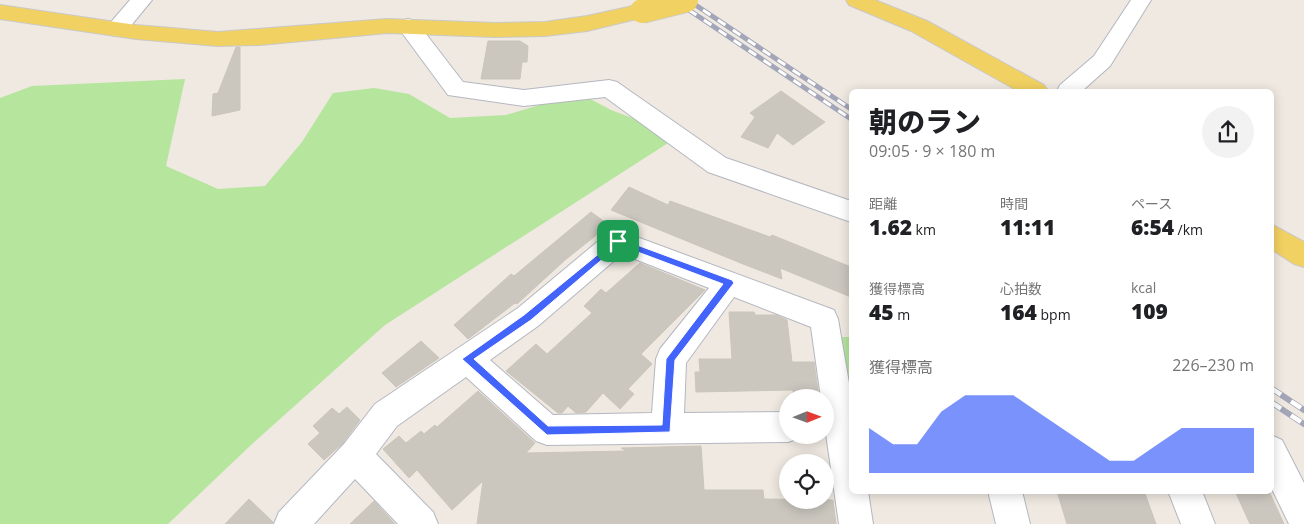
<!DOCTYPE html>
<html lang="ja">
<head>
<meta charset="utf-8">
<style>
  :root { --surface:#fff; --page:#f2f2f2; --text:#202124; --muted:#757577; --accent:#4264fb }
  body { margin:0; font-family:"Open Sans","Noto Sans JP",sans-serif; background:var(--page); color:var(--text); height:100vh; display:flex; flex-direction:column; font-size:19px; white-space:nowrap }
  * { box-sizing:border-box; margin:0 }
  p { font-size:16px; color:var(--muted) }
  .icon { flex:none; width:28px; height:28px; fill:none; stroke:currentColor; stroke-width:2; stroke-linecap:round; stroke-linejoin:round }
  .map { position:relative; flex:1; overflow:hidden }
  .details { position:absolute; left:849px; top:89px; width:425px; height:405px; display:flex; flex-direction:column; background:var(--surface); border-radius:8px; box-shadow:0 2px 12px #0003 }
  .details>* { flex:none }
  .needle { width:32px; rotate:89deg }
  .buttons { position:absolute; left:779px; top:389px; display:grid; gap:10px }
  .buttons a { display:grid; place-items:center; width:55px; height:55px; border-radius:50%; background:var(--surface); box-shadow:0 2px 12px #0003; font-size:25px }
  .pin { position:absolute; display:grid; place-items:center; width:42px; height:42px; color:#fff; margin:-21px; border-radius:10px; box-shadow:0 2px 8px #0006 }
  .round { display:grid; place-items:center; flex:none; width:52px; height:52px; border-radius:26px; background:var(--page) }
  .overview { display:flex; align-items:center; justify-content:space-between; height:85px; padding:0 20px }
  h1 { font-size:28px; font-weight:800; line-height:38px }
  .stats { display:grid; grid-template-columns:repeat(3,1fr); gap:8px; height:85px; padding:5px 20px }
  .stats div { display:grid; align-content:center }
  .stats b { font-size:21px; font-weight:800 }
  .stats small { font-size:14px; font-weight:400 }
  .stats p { font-size:14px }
  .chart { height:140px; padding:10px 20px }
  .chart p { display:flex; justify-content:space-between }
  .chart svg { width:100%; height:90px; margin-top:5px; fill:var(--accent); opacity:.7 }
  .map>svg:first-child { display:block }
</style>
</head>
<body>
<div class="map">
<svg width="1304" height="524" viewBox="0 0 1304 524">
  <rect width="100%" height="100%" fill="#efe9e1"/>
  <!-- green -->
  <g fill="#b6e59e">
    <path d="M185 79 166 166 218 189 265 186 302 142 333 93 374 88 409 94 450 118 506 115 579 93 611 110 643 122 668 143 385 325 251 445 168 524H0V98L32 86Z"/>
    <path d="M832 337H851V386H841Z"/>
  </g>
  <!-- building -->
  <g fill="#cbc7bf" stroke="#cbc5ba">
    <path d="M488 41H520L528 46 527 62H522L520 79H481Z"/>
    <path d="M236 47H240V110L212 116 213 94 218 93Z"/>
    <path d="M781 91 825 122 793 145 777 133 768 148 741 137 755 117 750 113Z"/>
    <path d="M629 187 668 205 670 201 770 237 772 235 851 267V297L780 268 782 279 743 264 611 210Z"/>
    <path d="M591 212 609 225 565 260 517 304 515 303 468 339 454 325 511 274 514 276Z"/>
    <path d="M640 263 705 290 641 354 652 364 628 389 634 394 620 409 603 393 586 412 576 413 568 406 562 413H558L506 371 536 344 547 354 592 313 584 306 601 289 606 293Z"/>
    <path d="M729 312H754L755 315H776L787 320 792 362H814L819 398H794L793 390 696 392 695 372H700L699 359H732Z"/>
    <path d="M421 341 439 358 396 387 382 373Z"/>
    <path d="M478 391 535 443 526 453 626 451 621 448 701 446 704 490H763L764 499 833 500 836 524H477L483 481 452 510 417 470 409 478 383 449 399 436 406 443 421 431 424 434 435 425 437 427Z"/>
    <path d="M347 407 360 420 343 443 324 460 308 444 320 433 313 426 332 408 339 414Z"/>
    <path d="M1057 491H1144L1156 524H1067Z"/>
    <path d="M1235 491H1269L1284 524H1250Z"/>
    <path d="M249 499 273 522 272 524H225Z"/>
    <path d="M374 501 395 524H350Z"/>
  </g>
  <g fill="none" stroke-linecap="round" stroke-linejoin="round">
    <defs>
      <g id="minor">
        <path d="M130 0H152L124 34 116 36 108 34 105 29Z"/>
        <path d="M1131 0H1151L1110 66 1082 91H1057L1060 85 1094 56Z"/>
        <path d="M408 19 416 21 463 82 524 90 609 80 617 82 726 158 851 201V222L708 172 605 97 524 106 448 95 397 26 400 21Z"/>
        <path d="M618 230 834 310 838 319 851 395V491H868L873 524H839L825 427V398H821L811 327 734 297 686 363 684 413 788 412V435H800L799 438 788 442 547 445 536 441 466 377 397 426 376 454 433 512 438 524H398L355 479 314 524H274L279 512 344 444 375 404 518 308 608 233ZM622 254 709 288 660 349 656 359 652 413 553 415 490 360 538 326Z"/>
        <path d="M1271 435 1282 440 1304 483V524H1289L1271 487Z"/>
        <path d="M988 491H1022L1030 524H996Z"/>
        <path d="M1168 491H1202L1215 524H1181Z"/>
      </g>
      <g id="major">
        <path d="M846 0H875L927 21 1044 85 1048 91H1018L911 31 849 5Z"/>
        <path d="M642 4 649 6 653 11 649 16 587 31 545 36 495 37 387 33 260 45 218 46 136 39 0 19V5L136 25 218 32 387 19 495 23 545 22 587 16Z"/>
        <path d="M1271 224 1304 242V267L1294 264 1271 249Z"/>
      </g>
    </defs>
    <!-- minor casing -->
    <use href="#minor" stroke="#b4b7c1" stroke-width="2"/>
    <!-- major casing -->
    <use href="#major" stroke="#c9c9c9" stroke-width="2"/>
    <!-- minor -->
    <use href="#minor" fill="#fff" fill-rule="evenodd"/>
    <!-- major -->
    <use href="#major" fill="#f2d163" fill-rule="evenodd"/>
    <defs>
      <g id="rail-far1">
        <path d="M674 0 851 119"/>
        <path d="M688 0 851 109"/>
      </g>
      <g id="rail">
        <path d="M1271 388 1304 410"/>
        <path d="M1271 402 1304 424"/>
      </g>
    </defs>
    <!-- rail-far1 casing -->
    <use href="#rail-far1" stroke="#a3a6b8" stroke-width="5"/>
    <!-- rail casing -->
    <use href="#rail" stroke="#a3a6b8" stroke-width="6"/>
    <!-- rail-far1 -->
    <use href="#rail-far1" stroke="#fff" stroke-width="3" stroke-dasharray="9" stroke-linecap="butt"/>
    <!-- rail -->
    <use href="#rail" stroke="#fff" stroke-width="4.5" stroke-dasharray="12" stroke-linecap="butt"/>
    <defs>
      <path id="major-bridge" d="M642 11 686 0"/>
    </defs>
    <!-- major-bridge casing -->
    <use href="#major-bridge" stroke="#c9c9c9" stroke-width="26" stroke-linecap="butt"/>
    <!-- major-bridge -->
    <use href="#major-bridge" stroke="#f2d163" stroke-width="24"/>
  </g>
  <!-- route -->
  <path fill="#4264fb" stroke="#fff" fill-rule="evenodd" d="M618 238 732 280 734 283 675 360 670 432 547 435 462 359 524 315ZM619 245 723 284 666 359 662 425 548 426 474 359 531 320Z"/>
</svg>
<div class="buttons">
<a><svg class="needle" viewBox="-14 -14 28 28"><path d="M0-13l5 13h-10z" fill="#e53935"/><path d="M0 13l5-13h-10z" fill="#757577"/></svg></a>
<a><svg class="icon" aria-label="locate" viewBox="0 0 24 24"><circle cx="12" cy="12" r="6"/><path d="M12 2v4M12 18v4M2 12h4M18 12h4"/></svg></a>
</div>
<div class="pin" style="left:618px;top:241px;background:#1e9e55"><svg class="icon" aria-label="arrive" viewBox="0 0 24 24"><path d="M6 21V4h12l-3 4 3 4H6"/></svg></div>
<section class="details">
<div class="overview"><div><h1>朝のラン</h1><p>09:05 · 9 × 180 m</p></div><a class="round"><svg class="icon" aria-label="share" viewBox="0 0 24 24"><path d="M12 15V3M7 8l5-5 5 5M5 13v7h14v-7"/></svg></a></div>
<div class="stats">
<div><p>距離</p><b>1.62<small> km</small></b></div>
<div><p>時間</p><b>11:11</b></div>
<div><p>ペース</p><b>6:54<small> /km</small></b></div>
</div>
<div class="stats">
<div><p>獲得標高</p><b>45<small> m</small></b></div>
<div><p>心拍数</p><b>164<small> bpm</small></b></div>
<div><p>kcal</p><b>109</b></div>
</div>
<div class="chart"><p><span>獲得標高</span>226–230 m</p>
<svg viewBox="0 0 160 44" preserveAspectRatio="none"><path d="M0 44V22L10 30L20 30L30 14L40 6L50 6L60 6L70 14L80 22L90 30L100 38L110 38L120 30L130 22L140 22L150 22L160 22V44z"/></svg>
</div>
</section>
</div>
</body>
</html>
